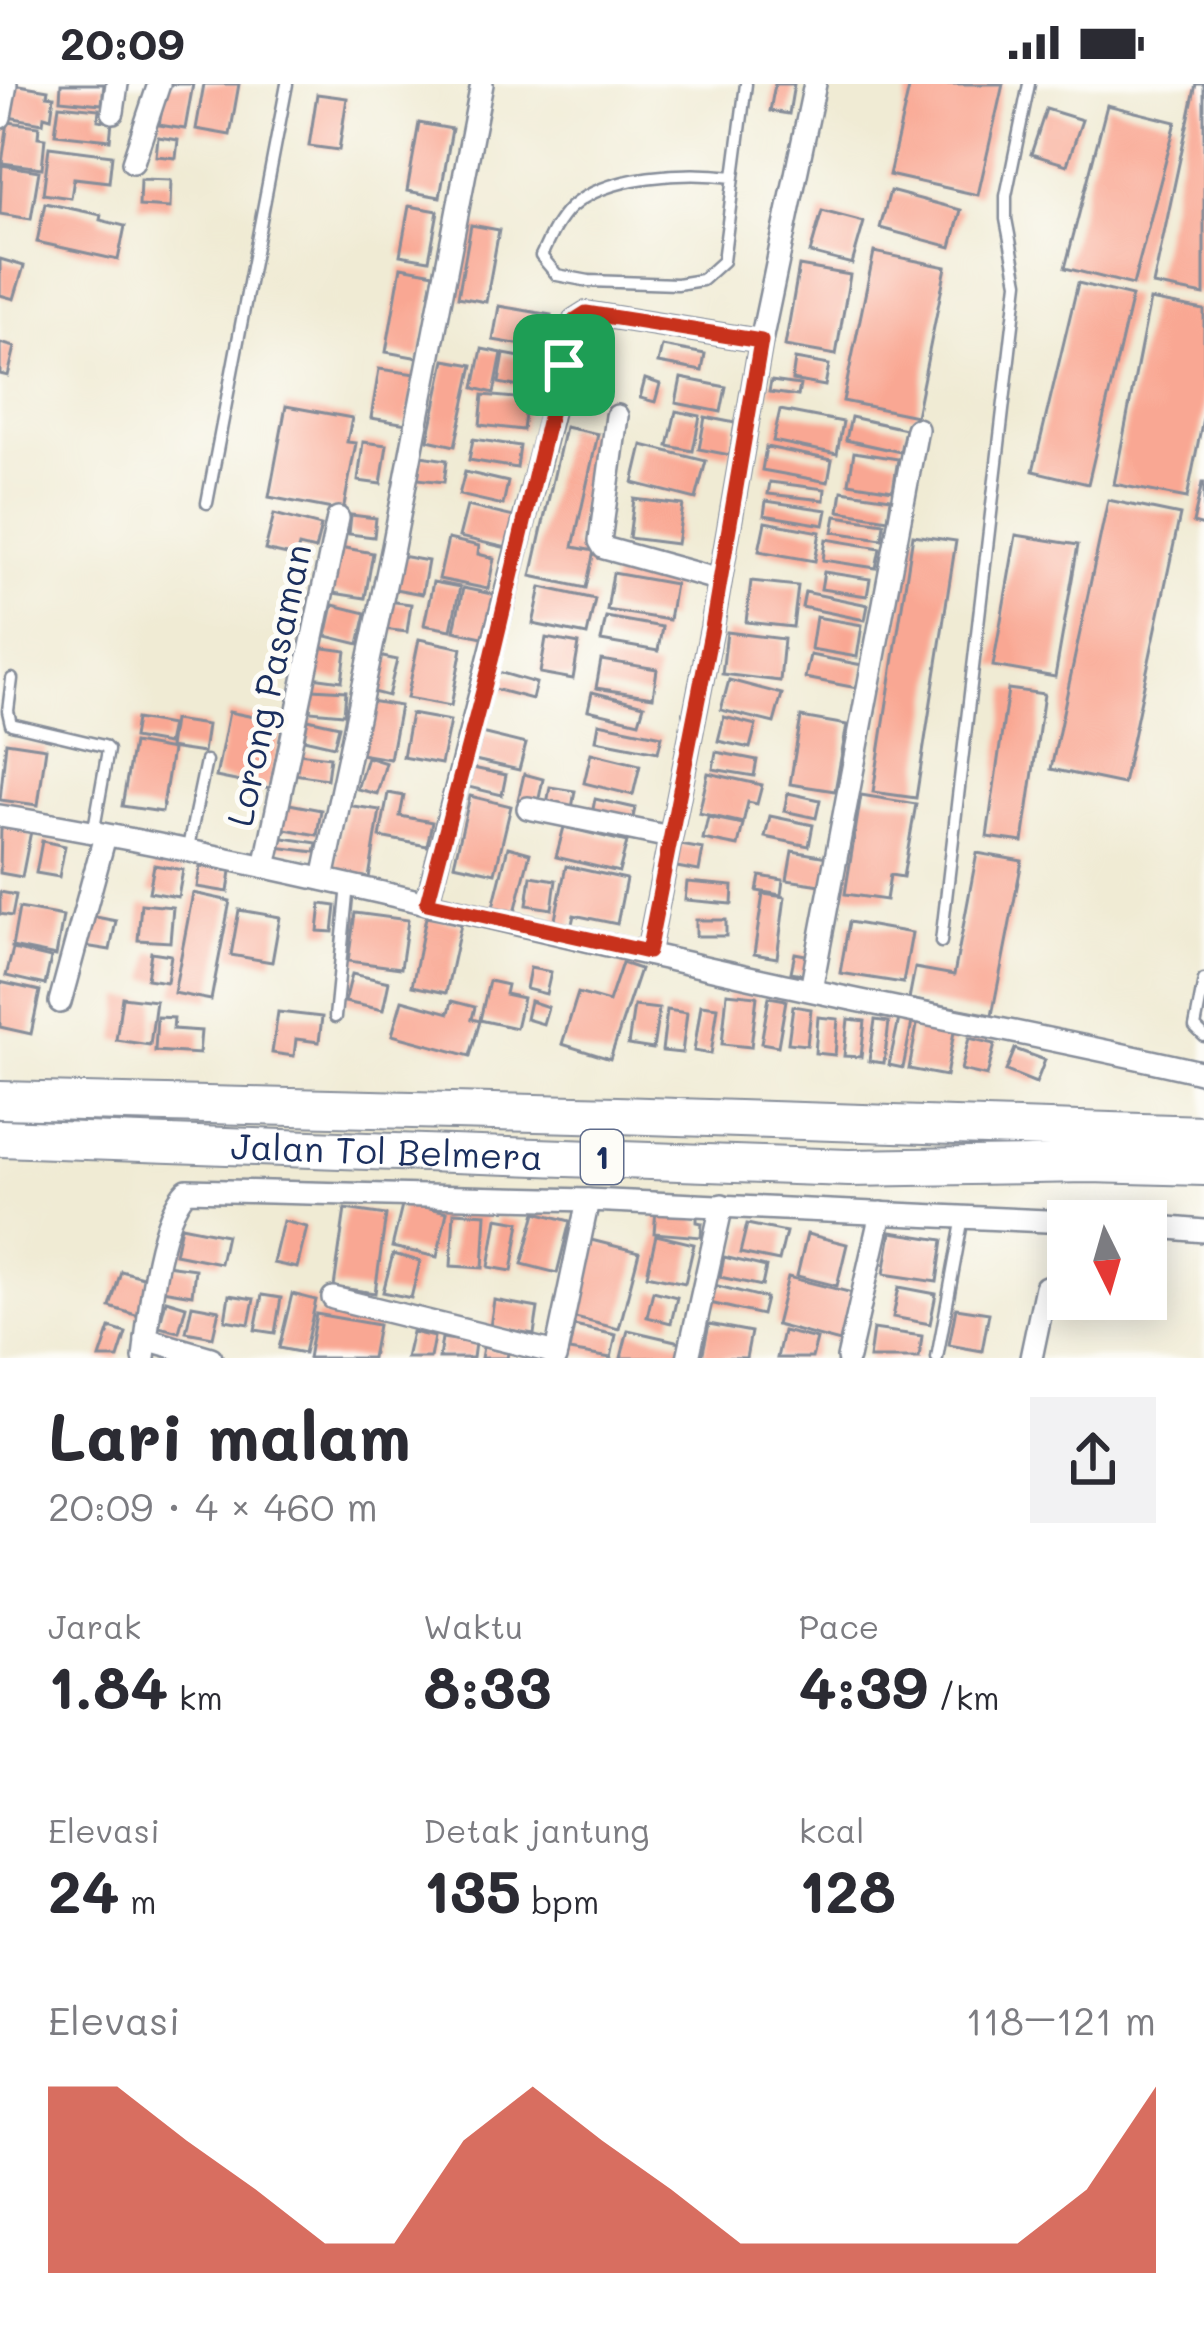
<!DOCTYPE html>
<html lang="id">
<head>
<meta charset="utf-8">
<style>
  :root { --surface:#fff; --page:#f2f2f3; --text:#2b2b33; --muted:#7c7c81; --accent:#c8321e }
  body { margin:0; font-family:Mali,sans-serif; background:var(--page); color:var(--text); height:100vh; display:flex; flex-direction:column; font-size:45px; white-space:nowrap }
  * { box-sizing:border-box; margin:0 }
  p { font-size:39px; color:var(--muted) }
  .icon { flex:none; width:66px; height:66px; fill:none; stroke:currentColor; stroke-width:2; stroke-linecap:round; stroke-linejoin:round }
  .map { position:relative; height:1274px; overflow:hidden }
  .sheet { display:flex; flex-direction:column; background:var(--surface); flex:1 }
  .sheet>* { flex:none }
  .needle { width:78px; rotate:175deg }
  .buttons { position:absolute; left:1047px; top:1116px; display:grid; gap:24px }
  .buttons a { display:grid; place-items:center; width:120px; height:120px; border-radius:0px; background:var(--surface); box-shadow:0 6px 30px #0003; font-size:60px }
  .pin { position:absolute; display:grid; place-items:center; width:102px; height:102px; color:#fff; margin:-51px; border-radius:24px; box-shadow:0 6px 18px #0006 }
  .round { display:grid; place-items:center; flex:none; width:126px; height:126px; border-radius:0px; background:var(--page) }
  .headline { display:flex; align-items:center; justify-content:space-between; height:204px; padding:0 48px }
  h1 { font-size:66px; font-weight:700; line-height:90px }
  .stats { display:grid; grid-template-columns:repeat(3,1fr); gap:18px; height:204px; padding:12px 48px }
  .stats div { display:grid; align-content:center }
  .stats b { font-size:60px; font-weight:700 }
  .stats small { font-size:33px; font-weight:400 }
  .stats p { font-size:33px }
  .chart { height:336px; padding:24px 48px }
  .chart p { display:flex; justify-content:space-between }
  .chart svg { width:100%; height:216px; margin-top:12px; fill:var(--accent); opacity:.7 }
  .status { display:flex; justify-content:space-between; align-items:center; height:84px; padding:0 60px; background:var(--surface); direction:ltr }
  .status svg { height:33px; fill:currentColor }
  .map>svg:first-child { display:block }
</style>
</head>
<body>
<div class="status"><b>20:09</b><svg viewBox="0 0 49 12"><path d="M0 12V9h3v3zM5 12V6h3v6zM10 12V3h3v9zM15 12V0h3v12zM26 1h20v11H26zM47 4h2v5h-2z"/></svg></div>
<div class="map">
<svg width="1204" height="1274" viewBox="0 0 1204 1274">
  <rect width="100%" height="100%" fill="#fdfcf7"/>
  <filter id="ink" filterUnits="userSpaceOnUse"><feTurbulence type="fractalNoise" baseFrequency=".00833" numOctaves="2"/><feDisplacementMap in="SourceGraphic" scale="24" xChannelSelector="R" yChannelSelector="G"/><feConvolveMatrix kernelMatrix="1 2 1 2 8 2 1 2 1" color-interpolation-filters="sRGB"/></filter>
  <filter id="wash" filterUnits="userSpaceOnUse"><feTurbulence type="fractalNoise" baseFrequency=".004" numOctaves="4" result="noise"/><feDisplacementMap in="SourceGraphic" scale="48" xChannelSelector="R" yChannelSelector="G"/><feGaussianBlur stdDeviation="2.7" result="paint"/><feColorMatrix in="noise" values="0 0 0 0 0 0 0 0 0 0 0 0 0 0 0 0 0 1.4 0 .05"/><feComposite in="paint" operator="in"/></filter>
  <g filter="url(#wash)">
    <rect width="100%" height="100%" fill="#f0ebd4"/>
    <g id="blocks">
      <!-- building -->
      <g fill="#f9a793">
        <path d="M13 0 48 6 47 11 54 12 51 34 44 32 43 39 8 33Z"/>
        <path d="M61 0H104L102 20 60 16Z"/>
        <path d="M167 0H193L185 45 159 41Z"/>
        <path d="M204 0H239L230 51 196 45Z"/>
        <path d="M775 0H794L789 30 770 27Z"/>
        <path d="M910 0H1003L978 111 889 91Z"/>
        <path d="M1196 0H1204V211L1153 201Z"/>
        <path d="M317 10 347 14 339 66 309 62Z"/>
        <path d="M59 21 99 25 98 36 112 38 110 56 55 50Z"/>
        <path d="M1107 21 1176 38 1133 201 1065 184Z"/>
        <path d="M1046 25 1082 36 1067 81 1031 70Z"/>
        <path d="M8 38 39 42 38 53 45 54 42 84 2 79Z"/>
        <path d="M419 39 452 45 440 113 407 107Z"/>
        <path d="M158 53 178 56 176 74 156 72Z"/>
        <path d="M49 63 112 71 109 98 74 94 71 114 43 110Z"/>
        <path d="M2 81 39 87 31 135 0 130Z"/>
        <path d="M140 95 171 96 170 124 139 122Z"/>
        <path d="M890 107 961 126 951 163 880 144Z"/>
        <path d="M45 119 101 131 100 136 125 142 118 176 37 158Z"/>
        <path d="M409 122 438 127 429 176 400 171Z"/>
        <path d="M822 127 864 138 852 180 810 169Z"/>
        <path d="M471 141 499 146 486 218 458 213Z"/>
        <path d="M874 168 946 183 916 332 843 317Z"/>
        <path d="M0 175 24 182 14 215 0 211Z"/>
        <path d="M799 182 850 191 836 271 785 262Z"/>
        <path d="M401 183 434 189 419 274 386 268Z"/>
        <path d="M1078 199 1132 212 1088 400 1033 387Z"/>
        <path d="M1150 216 1204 226V329L1187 414 1114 400Z"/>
        <path d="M499 222 551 231 545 265 493 256Z"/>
        <path d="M0 259 15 263 8 292 0 290Z"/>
        <path d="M662 262 705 270 702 287 658 279Z"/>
        <path d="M482 265 502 269 494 309 474 304Z"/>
        <path d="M504 270 547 278 541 307 499 299Z"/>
        <path d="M795 275 829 281 825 302 792 296Z"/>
        <path d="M445 276 473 281 455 362 428 356Z"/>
        <path d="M379 285 416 290 407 340 371 334Z"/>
        <path d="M681 294 726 303 721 328 676 319Z"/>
        <path d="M645 295 660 300 655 318 640 314Z"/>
        <path d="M771 297 800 301 798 312 769 308Z"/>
        <path d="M483 311 527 315 523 346 480 341Z"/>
        <path d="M286 322 352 334 347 358 356 359 343 427 269 413Z"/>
        <path d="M780 326 843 338 837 370 773 357Z"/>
        <path d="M676 327 700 332 693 367 668 362Z"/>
        <path d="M705 333 735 339 730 371 699 365Z"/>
        <path d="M851 333 905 345 900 368 846 356Z"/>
        <path d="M565 343 598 350 573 463 594 467 586 504 531 492Z"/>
        <path d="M473 355 520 362 517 384 469 376Z"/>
        <path d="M363 358 387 361 381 400 358 397Z"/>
        <path d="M642 361 706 377 696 415 633 399Z"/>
        <path d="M766 363 832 376 828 398 762 386Z"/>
        <path d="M854 368 898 375 893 406 849 399Z"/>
        <path d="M421 372 447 376 444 398 418 395Z"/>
        <path d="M465 388 508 398 503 421 459 411Z"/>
        <path d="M770 398 825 405 824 416 768 410Z"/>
        <path d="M1202 399H1204V442L1193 439Z"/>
        <path d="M842 407 891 414 888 435 839 427Z"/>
        <path d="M634 415 683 421 677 460 629 454Z"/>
        <path d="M1108 416 1180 431 1123 700 1051 685Z"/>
        <path d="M766 417 827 426 824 441 764 431Z"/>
        <path d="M467 422 514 433 507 464 459 453Z"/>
        <path d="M274 430 321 442 315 466 299 462 296 473 265 466Z"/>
        <path d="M351 431 376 434 374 453 349 450Z"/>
        <path d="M836 432 884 439 882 455 833 448Z"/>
        <path d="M765 438 820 448 815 477 759 467Z"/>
        <path d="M913 451 956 457 916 714 873 708Z"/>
        <path d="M1016 451 1078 461 1055 593 993 582Z"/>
        <path d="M448 455 479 462 478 470 494 474 488 505 439 495Z"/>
        <path d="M826 455 880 464 876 484 823 476Z"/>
        <path d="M334 462 373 469 365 514 327 508Z"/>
        <path d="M401 472 428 477 422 510 395 505Z"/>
        <path d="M824 488 870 495 867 512 821 505Z"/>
        <path d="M613 489 675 500 669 536 607 526Z"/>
        <path d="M751 497 798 502 793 543 746 538Z"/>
        <path d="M433 498 460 503 451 546 424 541Z"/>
        <path d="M541 503 595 515 587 551 533 540Z"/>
        <path d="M463 504 501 512 492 555 454 547Z"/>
        <path d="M805 508 868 521 865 536 802 523Z"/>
        <path d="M387 517 411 520 407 548 383 545Z"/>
        <path d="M333 521 366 529 359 560 326 552Z"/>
        <path d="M606 533 662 543 658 567 601 557Z"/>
        <path d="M816 533 862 541 857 573 811 565Z"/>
        <path d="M727 548 784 555 780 597 722 590Z"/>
        <path d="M546 554 579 560 573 595 540 589Z"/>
        <path d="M419 555 462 564 451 622 407 614Z"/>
        <path d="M317 563 346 567 342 597 312 593Z"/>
        <path d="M810 571 862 581 857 604 805 594Z"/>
        <path d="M378 572 397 576 388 612 369 607Z"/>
        <path d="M601 576 657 585 653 613 596 604Z"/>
        <path d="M495 587 536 599 532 615 491 604Z"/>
        <path d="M729 596 782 610 774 639 721 626Z"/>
        <path d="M312 605 346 607 344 630 310 627Z"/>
        <path d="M1008 605 1044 610 1023 758 987 753Z"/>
        <path d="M592 608 644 621 639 638 588 626Z"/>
        <path d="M364 616 400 622 390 675 354 669Z"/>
        <path d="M229 628 283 639 270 704 216 693Z"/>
        <path d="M411 630 450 637 441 680 403 673Z"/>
        <path d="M724 633 756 641 750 664 718 657Z"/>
        <path d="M801 633 847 641 835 707 790 700Z"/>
        <path d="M136 635 171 641 167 660 133 654Z"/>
        <path d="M308 635 339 642 334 662 304 655Z"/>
        <path d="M173 636 207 641 203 669 169 664Z"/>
        <path d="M599 639 662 652 658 668 596 656Z"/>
        <path d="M481 649 526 660 519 686 475 676Z"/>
        <path d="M6 658 46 664 38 721 0 716Z"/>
        <path d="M133 659 172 666 162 728 122 722Z"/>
        <path d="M716 668 757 676 754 692 713 685Z"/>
        <path d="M298 669 330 673 327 695 294 690Z"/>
        <path d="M591 669 640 681 633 711 584 699Z"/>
        <path d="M367 673 386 679 377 710 357 705Z"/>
        <path d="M468 683 506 691 502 711 464 702Z"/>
        <path d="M708 689 762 701 757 720 748 718 743 739 699 729Z"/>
        <path d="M524 690 543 695 538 719 518 716Z"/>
        <path d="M550 703 575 707 571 730 546 726Z"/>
        <path d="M388 709 404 712 400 732 432 738 427 762 380 753Z"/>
        <path d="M788 709 820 716 816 734 784 727Z"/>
        <path d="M861 711 916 720 903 793 890 791 886 816 845 810Z"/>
        <path d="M470 712 511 722 495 789 454 780Z"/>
        <path d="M595 715 635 724 631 743 591 735Z"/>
        <path d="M284 719 321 726 317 751 280 744Z"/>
        <path d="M346 721 380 726 369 794 335 788Z"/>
        <path d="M770 732 813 741 809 762 765 753Z"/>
        <path d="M708 733 743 740 738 762 703 755Z"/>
        <path d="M1 741 31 747 22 793 0 789Z"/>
        <path d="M564 743 627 758 619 788 556 773Z"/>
        <path d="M277 753 317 759 315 768 276 763Z"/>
        <path d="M42 757 65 762 59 793 36 789Z"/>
        <path d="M675 760 703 765 699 787 671 782Z"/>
        <path d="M508 763 530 769 514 832 492 827Z"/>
        <path d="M792 767 833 774 828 802 787 796Z"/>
        <path d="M977 769 1022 777 992 931 909 915 915 884 954 891Z"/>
        <path d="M154 781 183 786 178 813 149 808Z"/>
        <path d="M200 782 231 787 228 808 197 803Z"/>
        <path d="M566 782 626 795 617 840 574 831 571 844 554 840Z"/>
        <path d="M531 792 556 796 552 825 527 821Z"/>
        <path d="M760 792 783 796 781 811 757 807Z"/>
        <path d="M687 798 733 802 732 820 685 816Z"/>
        <path d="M0 808 16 811 12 832 0 830Z"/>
        <path d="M193 809 230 817 211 916 174 909Z"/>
        <path d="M763 810 785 813 777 874 754 870Z"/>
        <path d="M141 820 173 823 170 858 138 856Z"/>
        <path d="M321 820 336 822 333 848 318 847Z"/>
        <path d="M19 824 63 832 56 872 12 863Z"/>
        <path d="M239 826 280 833 272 878 231 871Z"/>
        <path d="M355 829 408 836 401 884 348 877Z"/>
        <path d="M91 832 116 837 110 866 85 862Z"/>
        <path d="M426 833 461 840 446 909 412 902Z"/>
        <rect x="696" y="836" width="30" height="16"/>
        <path d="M849 838 912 849 903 899 840 889Z"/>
        <path d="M13 865 51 874 45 901 6 892Z"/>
        <path d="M151 868 171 871 167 898 147 895Z"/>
        <path d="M795 869 816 873 813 892 791 888Z"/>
        <path d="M622 879 640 885 610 975 562 960 578 909 609 918Z"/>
        <path d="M530 884 551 888 546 910 526 905Z"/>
        <path d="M352 890 389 898 383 926 345 918Z"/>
        <path d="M489 897 507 901 505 910 523 914 516 944 480 936Z"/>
        <path d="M0 898 40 907 31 950 0 943Z"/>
        <path d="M727 909 757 912 751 963 722 960Z"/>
        <path d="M122 913 156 917 150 961 116 956Z"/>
        <path d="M769 913 786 916 778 962 761 959Z"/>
        <path d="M402 916 449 929 452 917 475 923 472 935 480 937 470 972 392 951Z"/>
        <path d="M530 917 548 923 543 940 526 935Z"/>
        <path d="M701 921 718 923 711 970 694 967Z"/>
        <path d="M634 922 659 925 653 965 628 961Z"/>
        <path d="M793 922 811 925 807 961 788 959Z"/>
        <path d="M667 926 687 929 682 969 662 967Z"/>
        <path d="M278 928 322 933 319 958 296 955 294 972 272 969Z"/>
        <path d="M157 933 174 934 173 945 201 947 199 970 155 967Z"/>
        <path d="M818 933 838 935 835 971 815 969Z"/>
        <path d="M848 935 865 937 861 973 844 972Z"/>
        <path d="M899 935 912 938 903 984 889 981Z"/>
        <path d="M875 936 889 938 884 979 869 977Z"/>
        <path d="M918 936 955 942 946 992 909 985Z"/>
        <path d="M969 954 995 960 987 992 961 986Z"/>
        <path d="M1015 965 1045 976 1036 999 1006 987Z"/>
        <path d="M403 1118 447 1128 437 1173 392 1163Z"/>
        <path d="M345 1125 386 1131 375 1209 334 1203Z"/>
        <path d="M656 1126 697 1130V1138L702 1139 701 1153 654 1149Z"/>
        <path d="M454 1128 486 1130 483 1184 451 1182Z"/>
        <path d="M536 1128 570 1137 557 1189 522 1180Z"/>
        <path d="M497 1134 520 1138 512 1187 489 1183Z"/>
        <path d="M283 1137 307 1143 297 1184 273 1179Z"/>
        <path d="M747 1140 786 1148 779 1177 740 1169Z"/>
        <path d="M181 1142 226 1151 220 1179 175 1170Z"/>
        <path d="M891 1148 943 1156 937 1198 884 1190Z"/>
        <path d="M807 1150 847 1160 837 1202 797 1192Z"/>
        <path d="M656 1151 694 1160 685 1199 647 1191Z"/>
        <path d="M591 1156 639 1168 619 1245 571 1233Z"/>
        <path d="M393 1170 420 1177 411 1214 383 1208Z"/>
        <path d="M724 1173 766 1183 762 1202 720 1193Z"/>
        <path d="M166 1181 195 1185 192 1211 162 1206Z"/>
        <path d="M121 1187 150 1195 139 1232 110 1223Z"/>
        <path d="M788 1193 853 1209 840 1258 776 1241Z"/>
        <path d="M714 1201 766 1214 762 1231 710 1219Z"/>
        <path d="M899 1203 936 1210 930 1240 893 1233Z"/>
        <path d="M653 1207 677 1213 671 1239 647 1233Z"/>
        <path d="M292 1210 316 1216 304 1269 279 1264Z"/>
        <path d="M229 1211 254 1215 249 1240 225 1236Z"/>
        <path d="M262 1211 281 1214 275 1249 255 1246Z"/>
        <path d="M166 1216 186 1222 179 1248 159 1243Z"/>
        <path d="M494 1216 538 1224 534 1250 490 1243Z"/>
        <path d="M192 1221 219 1226 213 1253 186 1248Z"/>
        <path d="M956 1224 989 1229 982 1267 949 1261Z"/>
        <path d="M316 1230 378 1241 372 1274H308Z"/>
        <path d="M709 1240 751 1248 746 1274 702 1273Z"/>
        <path d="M574 1242 616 1251 611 1274 569 1267Z"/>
        <path d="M110 1244 126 1249 118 1274H100Z"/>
        <path d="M873 1245 922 1252 919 1274H869Z"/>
        <path d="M628 1246 684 1259 681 1274H621Z"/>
        <path d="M783 1247 817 1255 812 1274H777Z"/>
        <path d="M412 1248 434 1253 430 1274H406Z"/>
        <path d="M442 1254 475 1259 473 1274H439Z"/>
        <path d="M483 1263 508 1269 507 1274H481Z"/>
      </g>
    </g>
  </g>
  <g filter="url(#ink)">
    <use href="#blocks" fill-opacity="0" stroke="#868d99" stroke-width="3"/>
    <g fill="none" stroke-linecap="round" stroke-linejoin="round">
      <defs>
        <g id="lane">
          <path d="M734 93C687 87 607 90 570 124 556 138 549 155 541 172L557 191 589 197 677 200 702 196 723 177 746 0"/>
          <path d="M207 419 287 0"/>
          <path d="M12 595 8 627 11 640 104 662 108 666 93 750"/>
          <path d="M187 768 206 677"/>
          <path d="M941 858 1018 198 1006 135V112L1029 0"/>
          <path d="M1204 896 1195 943 1204 952"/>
          <path d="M335 933 348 801"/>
          <path d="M937 1274 963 1133"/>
        </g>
        <g id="street">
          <path d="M113 28 117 0"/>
          <path d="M0 33 6 0"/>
          <path d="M133 78 159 0"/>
          <path d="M617 332 600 457 604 464 720 496"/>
          <path d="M528 724 670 753"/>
          <path d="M0 732C258 774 511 841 767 897 912 929 1059 955 1204 989"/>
          <path d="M265 783 338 434"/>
          <path d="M323 795 393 463 482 0"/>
          <path d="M427 819 575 236 586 229 761 257 815 0"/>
          <path d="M648 868 712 544 761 257"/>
          <path d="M811 906 917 345"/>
          <path d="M60 918 105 752"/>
          <path d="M1146 1142 1204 1147"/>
          <path d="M333 1214 556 1269"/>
          <path d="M146 1255 211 1274"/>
          <path d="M144 1274C149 1232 157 1136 187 1106L588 1116 1068 1138"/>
          <path d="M555 1274 588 1116"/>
          <path d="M688 1274 722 1121"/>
          <path d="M848 1274 881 1129"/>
          <path d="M1031 1274 1046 1203"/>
        </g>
        <g id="highway">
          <path d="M0 1016 617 1031 1204 1050"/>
          <path id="s1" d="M0 1054 849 1084 1089 1080 1204 1083"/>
        </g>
      </defs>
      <!-- lane casing -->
      <use href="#lane" stroke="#868d99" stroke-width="15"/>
      <!-- street casing -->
      <use href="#street" stroke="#868d99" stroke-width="26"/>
      <!-- highway casing -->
      <use href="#highway" stroke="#868d99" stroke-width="40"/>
      <!-- lane -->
      <use href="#lane" stroke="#fff" stroke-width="10"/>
      <!-- street -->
      <use href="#street" stroke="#fff" stroke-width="21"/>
      <!-- highway -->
      <use href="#highway" stroke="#fff" stroke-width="36"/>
    </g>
  </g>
  <g fill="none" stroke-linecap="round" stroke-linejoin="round" filter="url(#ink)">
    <defs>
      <path id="route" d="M586 229 761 257 712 544 648 868 427 819 492 573 569 250 575 236Z"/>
    </defs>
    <!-- route casing -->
    <use href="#route" stroke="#fff" stroke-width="24"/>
    <!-- route -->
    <use href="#route" stroke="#c8321e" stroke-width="15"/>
  </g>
  <g text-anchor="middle" stroke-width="10" stroke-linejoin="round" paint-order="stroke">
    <!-- shield labels -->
    <rect fill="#fdfcf7" stroke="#5f6c8c" stroke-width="3" x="581" y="1046" width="42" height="54" rx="9"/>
    <g font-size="33" font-weight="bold" fill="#1b2f5e">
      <text x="602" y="1085">1</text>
    </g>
    <!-- street labels -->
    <g font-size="36" fill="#1b2f5e" stroke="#fdfcf7">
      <text transform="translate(269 601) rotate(-78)" y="13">Lorong Pasaman</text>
      <text dy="13" stroke="none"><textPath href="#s1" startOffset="387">Jalan Tol Belmera</textPath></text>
    </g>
  </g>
</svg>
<div class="buttons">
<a><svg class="needle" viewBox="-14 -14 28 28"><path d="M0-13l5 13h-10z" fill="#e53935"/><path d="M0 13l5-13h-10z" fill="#7c7c81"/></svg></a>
</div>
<div class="pin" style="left:564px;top:281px;background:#1e9e55"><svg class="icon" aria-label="arrive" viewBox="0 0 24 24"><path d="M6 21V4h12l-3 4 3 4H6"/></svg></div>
</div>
<section class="sheet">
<div class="headline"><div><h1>Lari malam</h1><p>20:09 · 4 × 460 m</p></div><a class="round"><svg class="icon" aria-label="share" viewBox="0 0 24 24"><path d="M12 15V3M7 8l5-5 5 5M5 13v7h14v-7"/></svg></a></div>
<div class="stats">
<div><p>Jarak</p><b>1.84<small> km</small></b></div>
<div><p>Waktu</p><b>8:33</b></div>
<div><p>Pace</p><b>4:39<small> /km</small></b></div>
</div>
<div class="stats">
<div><p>Elevasi</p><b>24<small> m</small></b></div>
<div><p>Detak jantung</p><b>135<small> bpm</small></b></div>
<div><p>kcal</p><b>128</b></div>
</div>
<div class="chart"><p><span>Elevasi</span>118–121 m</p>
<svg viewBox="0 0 160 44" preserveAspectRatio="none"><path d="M0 44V6L10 6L20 17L30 27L40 38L50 38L60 17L70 6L80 17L90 27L100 38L110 38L120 38L130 38L140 38L150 27L160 6V44z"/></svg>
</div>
</section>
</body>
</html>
